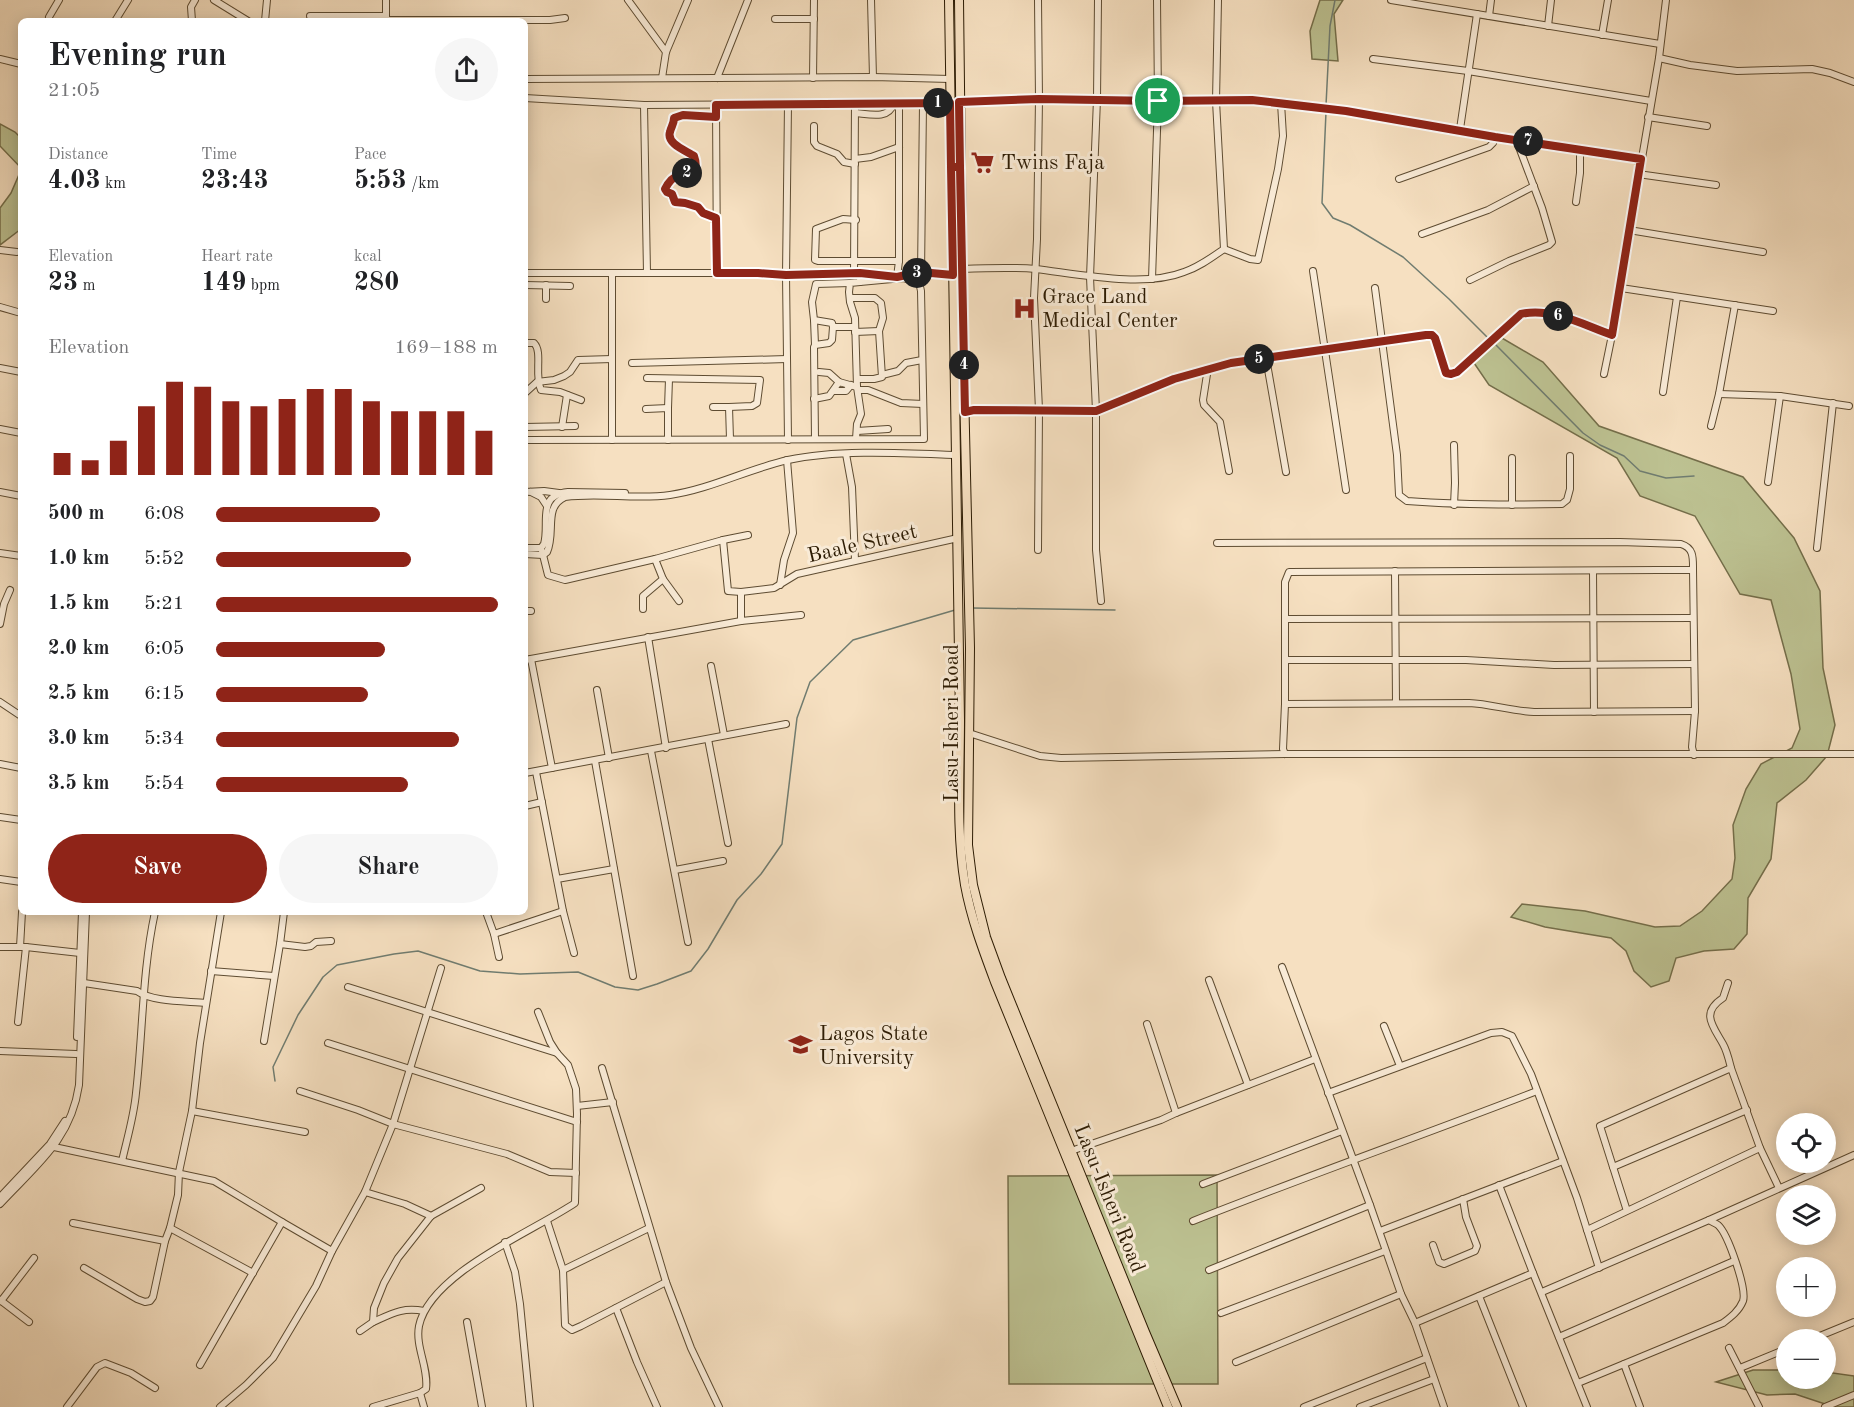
<!DOCTYPE html>
<html lang="en">
<head>
<meta charset="utf-8">
<style>
  :root { --surface:#fff; --page:#f6f6f6; --text:#202124; --muted:#757577; --accent:#8f2418 }
  body { margin:0; font-family:"Old Standard TT",serif; background:var(--page); color:var(--text); height:100vh; display:flex; flex-direction:column; font-size:22px; white-space:nowrap }
  * { box-sizing:border-box; margin:0 }
  p { font-size:20px; color:var(--muted) }
  .icon { flex:none; width:33px; height:33px; fill:none; stroke:currentColor; stroke-width:2; stroke-linecap:round; stroke-linejoin:round }
  .map { position:relative; flex:1; overflow:hidden }
  .sheet { position:absolute; left:18px; top:18px; width:510px; height:897px; display:flex; flex-direction:column; background:var(--surface); border-radius:9px; box-shadow:0 3px 15px #0003 }
  .sheet>* { flex:none }
  .controls { position:absolute; left:1776px; top:1113px; display:grid; gap:12px }
  .controls a { display:grid; place-items:center; width:60px; height:60px; border-radius:50%; background:var(--surface); box-shadow:0 3px 15px #0003; font-size:30px }
  .pin { position:absolute; display:grid; place-items:center; width:51px; height:51px; color:#fff; margin:-26px; border:3px solid #fff; border-radius:50%; box-shadow:0 2px 6px #0007 }
  .km { position:absolute; width:30px; height:30px; margin:-15px; border-radius:50%; background:#222; color:#fff; font-size:16px; line-height:30px; text-align:center }
  .round { display:grid; place-items:center; flex:none; width:63px; height:63px; border-radius:32px; background:var(--page) }
  .summary { display:flex; align-items:center; justify-content:space-between; height:102px; padding:0 30px }
  h1 { font-size:33px; font-weight:600; line-height:45px }
  .figures { display:grid; grid-template-columns:repeat(3,1fr); gap:9px; height:102px; padding:6px 30px }
  .figures div { display:grid; align-content:center }
  .figures b { font-size:26px; font-weight:600 }
  .figures small { font-size:16px; font-weight:400 }
  .figures p { font-size:16px }
  .chart { height:168px; padding:12px 30px }
  .chart p { display:flex; justify-content:space-between }
  .chart svg { width:100%; height:108px; margin-top:6px; stroke:var(--accent); stroke-width:6 }
  .action { display:flex; gap:12px; margin-top:auto; padding:12px 30px }
  .action a { flex:1; height:69px; border-radius:36px; background:var(--accent); color:#fff; font-size:24px; font-weight:600; line-height:69px; text-align:center }
  .action a+a { background:var(--page); color:var(--text) }
  ul { padding:0 30px; list-style:none; font-size:20px }
  li { display:grid; grid-template-columns:96px 72px 1fr; align-items:center; height:45px }
  li i { height:15px; border-radius:8px; background:var(--accent) }
  .map>svg:first-child { display:block }
</style>
</head>
<body>
<div class="map">
<svg width="1854" height="1407" viewBox="0 0 1854 1407">
  <rect width="100%" height="100%" fill="#f6e0c1"/>
  <filter id="stains"><feTurbulence type="fractalNoise" baseFrequency=".00333" numOctaves="4"/><feColorMatrix values="0 0 0 0 .2 0 0 0 0 .09 0 0 0 0 .02 0 0 0 .5 -.17"/></filter>
  <radialGradient id="worn" r=".72"><stop offset=".6" stop-color="#630" stop-opacity="0"/><stop offset="1" stop-color="#630" stop-opacity=".3"/></radialGradient>
  <!-- green -->
  <g fill="#bdc292" stroke="#746e4a" stroke-width="1.5">
    <path d="M1320 0H1343L1334 14 1338 61 1312 59 1310 31Z"/>
    <path d="M0 124 15 132 21 138V168L0 146Z"/>
    <path d="M21 170V229L0 245V208L11 193Z"/>
    <path d="M1495 334 1543 362 1599 426 1743 477 1794 538 1820 591 1823 668 1835 725 1827 756 1806 780 1777 803 1771 859 1748 898 1747 934 1734 949 1704 951 1676 958 1669 981 1651 987 1634 971 1626 951 1611 938 1545 927 1511 917 1522 904 1585 911 1655 927 1680 926 1702 911 1732 879 1735 858 1733 825 1746 789 1761 764 1792 748 1800 729 1791 674 1771 600 1740 594 1695 516 1640 496 1617 458 1489 385 1472 360Z"/>
    <path d="M1217 1175 1218 1384H1009L1008 1176Z"/>
    <path d="M1753 1370H1786V1378H1826V1372L1854 1376V1407H1834L1795 1394 1767 1395 1716 1382Z"/>
  </g>
  <g fill="none" stroke-linecap="round" stroke-linejoin="round">
    <!-- stream -->
    <g stroke="#707c70" stroke-width="1.5">
      <path d="M1326 105 1330 26 1335 0"/>
      <path d="M1326 112 1322 203 1333 218 1350 225 1403 257 1449 299 1489 339"/>
      <path d="M1493 342 1583 433 1600 445 1624 456 1640 471 1666 478 1694 476"/>
      <path d="M972 608 1115 610"/>
      <path d="M275 1081 273 1067 298 1015 323 977 337 965 394 954 418 951 480 971 520 974 578 972 615 987 638 990 657 984 691 971 708 949 737 900 761 874 782 844 797 718 810 682 853 640 955 610"/>
    </g>
    <defs>
      <g id="minor">
        <path d="M214 0 248 21"/>
        <path d="M386 0V17"/>
        <path d="M628 0 666 52"/>
        <path d="M871 0 873 77"/>
        <path d="M1038 0 1039 99 1037 239 1034 298 1039 410 1038 550"/>
        <path d="M1098 0 1097 99 1090 277 1096 411V550L1101 601"/>
        <path d="M1391 0 1660 44"/>
        <path d="M310 16H386"/>
        <path d="M1489 16 1491 0"/>
        <path d="M49 17 59 0"/>
        <path d="M775 19H814"/>
        <path d="M387 20H550L565 18"/>
        <path d="M115 21 128 0"/>
        <path d="M192 21 191 7 195 0"/>
        <path d="M265 21 267 0"/>
        <path d="M1548 26 1551 0"/>
        <path d="M1602 35 1608 0"/>
        <path d="M1659 58 1690 65 1737 71 1812 69 1830 73 1854 82"/>
        <path d="M0 59 21 64"/>
        <path d="M1373 59 1468 71 1651 101"/>
        <path d="M662 78 666 52 688 0"/>
        <path d="M717 78 748 0"/>
        <path d="M813 78 814 0"/>
        <path d="M525 79 873 77 950 79"/>
        <path d="M525 98 644 105 950 103"/>
        <path d="M959 102 1039 99 1252 100 1346 111 1495 137 1641 159"/>
        <path d="M788 104 786 275 788 440"/>
        <path d="M644 105 647 273"/>
        <path d="M716 105 717 273"/>
        <path d="M855 113C868 114 889 120 893 104"/>
        <path d="M716 117 683 115 674 118C674 124 671 127 670 132 666 144 687 151 694 156 700 173 689 170 679 175 673 177 668 183 665 189L667 192 672 194 675 202 685 203 698 207 703 214 716 218"/>
        <path d="M1648 117 1707 126"/>
        <path d="M814 126V142L817 146 837 154 844 162 855 164"/>
        <path d="M1460 129 1477 14"/>
        <path d="M855 159 871 157 899 147"/>
        <path d="M1638 174 1716 185"/>
        <path d="M1399 179 1489 147 1493 143 1495 137"/>
        <path d="M1576 202 1580 173V150"/>
        <path d="M856 220 843 219 816 229 815 260 818 261H899"/>
        <path d="M1629 230 1763 252"/>
        <path d="M1422 234 1488 210 1534 186"/>
        <path d="M1224 249 1250 259 1258 260 1278 169 1283 136 1281 103"/>
        <path d="M0 250 17 252"/>
        <path d="M962 269C986 268 1012 267 1036 269 1078 274 1144 288 1184 272 1199 267 1211 258 1224 249L1216 101 1218 0"/>
        <path d="M1313 271 1346 490"/>
        <path d="M525 273H758L786 275 860 273 890 276"/>
        <path d="M854 274 855 103"/>
        <path d="M921 274 923 104"/>
        <path d="M897 277 899 261V104"/>
        <path d="M900 277 920 272 953 275"/>
        <path d="M1152 279 1158 101 1157 0"/>
        <path d="M1470 280 1509 261 1549 245 1552 242 1542 208 1516 139"/>
        <path d="M525 285 570 286"/>
        <path d="M546 285V299"/>
        <path d="M1375 288 1397 455 1399 495 1407 501C1459 505 1510 505 1562 504L1567 500 1570 489V456"/>
        <path d="M1621 288 1773 311"/>
        <path d="M850 298H875L881 303 883 318 879 331 882 377 874 379H857"/>
        <path d="M0 307 21 313"/>
        <path d="M814 320 815 345"/>
        <path d="M833 327 832 323 814 320 812 302 816 284 850 283"/>
        <path d="M855 332 879 331"/>
        <path d="M525 343H534C543 352 534 375 541 390L560 392 581 400"/>
        <path d="M1266 358 1286 472"/>
        <path d="M632 363 787 359"/>
        <path d="M0 368 21 372"/>
        <path d="M1208 368 1203 400 1204 405 1220 422 1229 471"/>
        <path d="M819 372 829 373 839 382"/>
        <path d="M1604 374 1612 335"/>
        <path d="M882 375 898 371 906 363 922 360"/>
        <path d="M647 378 760 380 757 403 752 406 729 407"/>
        <path d="M858 390H868L901 403 923 404"/>
        <path d="M834 391H846L851 385"/>
        <path d="M1663 392 1677 297"/>
        <path d="M525 393 537 382 554 380 564 376 570 372 578 360 612 359"/>
        <path d="M1719 394 1780 396 1849 406"/>
        <path d="M814 399 829 396 839 382 857 387"/>
        <path d="M713 407H729L730 439"/>
        <path d="M668 408 669 379"/>
        <path d="M646 409 668 408V440"/>
        <path d="M965 412 973 410 1096 411 1174 379 1231 363 1427 335H1432L1435 338 1446 373 1451 374 1457 372 1521 314C1551 307 1584 325 1612 335L1659 58 1666 0"/>
        <path d="M1711 426 1719 394 1735 305"/>
        <path d="M525 427 575 426"/>
        <path d="M562 427 567 395"/>
        <path d="M0 429 21 433"/>
        <path d="M857 431 888 429"/>
        <path d="M815 439 814 347 815 345 829 343 832 340 833 327H855"/>
        <path d="M856 439 857 424 861 414 857 387 855 318 850 302 849 292 850 283 860 282V280"/>
        <path d="M525 440 924 439 921 291 918 277 910 280 903 278 860 282"/>
        <path d="M612 440V273"/>
        <path d="M1454 445 1455 483 1454 505"/>
        <path d="M846 454 852 487 855 560"/>
        <path d="M1512 458V505"/>
        <path d="M1768 482 1780 396"/>
        <path d="M0 492 21 496"/>
        <path d="M525 492 544 491 559 493"/>
        <path d="M531 492 541 497 547 506"/>
        <path d="M723 540 728 591 741 592 774 588 797 574 958 538"/>
        <path d="M1217 543 1620 542 1681 544C1694 548 1693 558 1693 570"/>
        <path d="M525 548H541L544 544C550 523 536 495 568 492L625 493"/>
        <path d="M1817 548 1833 403"/>
        <path d="M542 551 548 575 565 580 655 559 723 540 748 535"/>
        <path d="M0 553 21 556"/>
        <path d="M525 554 543 555 547 552C556 532 543 507 565 497 600 492 635 500 670 495 711 489 748 469 788 460 838 449 904 453 956 455"/>
        <path d="M1395 571 1396 703"/>
        <path d="M1593 571 1594 712"/>
        <path d="M663 579 679 601"/>
        <path d="M780 585 784 560 793 533 787 460"/>
        <path d="M643 609V596L663 579 655 559"/>
        <path d="M525 611H531"/>
        <path d="M1285 619 1693 618"/>
        <path d="M741 621V592"/>
        <path d="M0 624 4 604 10 590"/>
        <path d="M648 637 666 748"/>
        <path d="M531 659 552 768"/>
        <path d="M525 660 741 621 801 615"/>
        <path d="M1285 660H1466L1554 665 1694 664"/>
        <path d="M711 666 724 735"/>
        <path d="M597 690 609 758"/>
        <path d="M0 702 21 716"/>
        <path d="M1285 704 1469 703C1491 704 1511 711 1534 712L1695 711"/>
        <path d="M969 733 1040 756 1061 758 1285 754H1854"/>
        <path d="M708 739 728 843"/>
        <path d="M651 751 688 942"/>
        <path d="M1285 754 1283 749 1285 704V582L1289 572 1658 570H1693L1695 711 1692 747 1694 755"/>
        <path d="M595 761 633 976"/>
        <path d="M0 764 21 768"/>
        <path d="M536 772 563 911 574 953"/>
        <path d="M525 773 786 724"/>
        <path d="M525 806 542 802"/>
        <path d="M0 817 21 820"/>
        <path d="M675 870 723 861"/>
        <path d="M0 879 21 882"/>
        <path d="M557 879 614 869"/>
        <path d="M486 912 494 934 563 911"/>
        <path d="M494 934 499 957"/>
        <path d="M280 944 305 947 311 946 316 942 331 941"/>
        <path d="M0 947H26L80 953"/>
        <path d="M20 947 22 912"/>
        <path d="M1282 967 1370 1205 1401 1294 1415 1323 1444 1407"/>
        <path d="M211 971 274 976"/>
        <path d="M1209 980 1248 1085"/>
        <path d="M84 983 137 991C152 1002 186 1001 206 1003"/>
        <path d="M1728 983 1723 998C1700 1013 1713 1026 1723 1044 1727 1051 1729 1060 1731 1068"/>
        <path d="M348 987 557 1053"/>
        <path d="M18 1022 26 947"/>
        <path d="M1147 1024 1176 1113"/>
        <path d="M1384 1026 1400 1066"/>
        <path d="M77 1037 82 912"/>
        <path d="M264 1041 280 944 284 912"/>
        <path d="M328 1043 577 1122"/>
        <path d="M0 1051 76 1054"/>
        <path d="M602 1068 666 1282 691 1348 719 1407"/>
        <path d="M300 1091 358 1110 393 1124 507 1154 550 1172 576 1173"/>
        <path d="M1328 1093 1491 1033 1502 1032 1512 1036 1531 1074 1577 1198 1599 1268"/>
        <path d="M577 1106 613 1102"/>
        <path d="M192 1111 305 1132"/>
        <path d="M54 1147 214 1181 282 1222 332 1251"/>
        <path d="M1760 1148 1779 1188"/>
        <path d="M1071 1151 1161 1120 1176 1113 1315 1059"/>
        <path d="M122 1161C127 1139 134 1116 136 1093 143 1032 142 972 155 912"/>
        <path d="M1613 1167 1747 1110"/>
        <path d="M1203 1184 1342 1131"/>
        <path d="M1499 1185 1533 1273 1587 1407"/>
        <path d="M365 1192 405 1204 431 1216"/>
        <path d="M0 1197 50 1144 65 1121"/>
        <path d="M0 1204C36 1165 71 1140 79 1085L86 912"/>
        <path d="M1709 1220 1854 1155"/>
        <path d="M547 1221 563 1270 565 1325 572 1330 581 1326 666 1282"/>
        <path d="M1193 1221C1307 1176 1423 1135 1537 1091"/>
        <path d="M73 1223 165 1241"/>
        <path d="M170 1228 253 1273"/>
        <path d="M1587 1230 1760 1148 1731 1068 1600 1126 1627 1211"/>
        <path d="M1380 1231 1563 1161"/>
        <path d="M505 1242 515 1272 520 1304 530 1407"/>
        <path d="M1433 1245 1439 1262 1444 1264 1475 1251 1477 1246 1466 1217 1463 1199"/>
        <path d="M84 1268 137 1299 145 1302 150 1301 153 1297 165 1241 170 1228 178 1195 179 1172 192 1111 200 1043 221 912"/>
        <path d="M563 1270 649 1228"/>
        <path d="M1209 1270 1370 1205"/>
        <path d="M1542 1292 1709 1220C1712 1222 1715 1223 1718 1225 1728 1234 1747 1289 1743 1301 1739 1311 1731 1317 1723 1323L1578 1383"/>
        <path d="M1479 1296 1523 1407"/>
        <path d="M0 1300 29 1322"/>
        <path d="M1 1301 34 1258"/>
        <path d="M616 1308 637 1362 657 1407"/>
        <path d="M1221 1313 1385 1251"/>
        <path d="M373 1322C393 1313 403 1307 424 1311"/>
        <path d="M467 1322 482 1407"/>
        <path d="M1415 1323 1533 1273"/>
        <path d="M360 1331 373 1322 374 1308 384 1283 398 1258 431 1216 481 1188"/>
        <path d="M1559 1337 1734 1261"/>
        <path d="M1810 1340 1854 1322"/>
        <path d="M1729 1348 1759 1407"/>
        <path d="M1236 1362 1401 1294"/>
        <path d="M1624 1364 1640 1407"/>
        <path d="M200 1365 282 1222"/>
        <path d="M1740 1368 1786 1349"/>
        <path d="M420 1393 424 1407"/>
        <path d="M67 1407 97 1367 105 1363 131 1373 155 1388"/>
        <path d="M220 1407 246 1385 273 1358 316 1286 332 1251 365 1192 393 1124 441 968"/>
        <path d="M373 1407 420 1393 426 1389C429 1368 415 1347 419 1326 430 1273 534 1231 575 1203L577 1114 576 1089 568 1065 557 1053 550 1042 538 1012"/>
        <path d="M1304 1407 1427 1358"/>
        <path d="M1360 1407 1434 1379"/>
        <path d="M1825 1407 1854 1395"/>
      </g>
      <g id="major">
        <path d="M949 0 960 720C960 775 956 831 965 885 971 918 983 950 995 982L1168 1407"/>
        <path d="M959 0 963 344 970 648 968 845 973 885 986 937 1001 978 1145 1332 1177 1407"/>
      </g>
    </defs>
    <!-- minor casing -->
    <use href="#minor" stroke="#5e4c32" stroke-width="8"/>
    <!-- major casing -->
    <use href="#major" stroke="#2c1b03" stroke-width="10"/>
    <!-- minor -->
    <use href="#minor" stroke="#f9ebd7" stroke-width="6"/>
    <!-- major -->
    <use href="#major" stroke="#f6e0c1" stroke-width="8"/>
  </g>
  <g fill="none" stroke-linecap="round" stroke-linejoin="round">
    <defs>
      <path id="route" d="M1158 101 1039 99 959 102 960 167H951L950 103 716 105V117L683 115 674 118C674 124 671 127 670 132 666 144 687 151 694 156 700 173 689 170 679 175 673 177 668 183 665 189L667 192 672 194 675 202 685 203 698 207 703 213 716 218 717 273H758L786 275 860 273 897 277 920 272 953 275 951 167H960L965 412 974 410 1096 411 1174 379 1231 363 1426 335H1432L1435 338 1446 373 1451 374 1457 372 1521 314C1551 307 1584 325 1612 335L1641 159 1495 137 1346 111 1252 100 1158 101"/>
    </defs>
    <!-- route casing -->
    <use href="#route" stroke="#fff" stroke-width="12"/>
    <!-- route -->
    <use href="#route" stroke="#8f2418" stroke-width="8"/>
  </g>
  <!-- icons -->
  <defs>
    <symbol id="supermarket-bare" viewBox="-9 -9 18 18"><path d="M-6-5.5h2.5l.6 2H6L4.5 2H-2.5L-4.4-4H-6ZM-1.5 3.2a1.3 1.3 0 1 0 .1 0ZM3 3.2a1.3 1.3 0 1 0 .1 0Z" fill="#8f2418" stroke="#f9ebd7" stroke-width="2.5" paint-order="stroke"/></symbol>
    <symbol id="hospital-bare" viewBox="-9 -9 18 18"><path d="M-5-5h3v3.5h4V-5h3V5h-3V1.5h-4V5h-3Z" fill="#8f2418" stroke="#f9ebd7" stroke-width="2.5" paint-order="stroke"/></symbol>
    <symbol id="university-bare" viewBox="-9 -9 18 18"><path d="M0-5L7-2L0 1L-7-2ZM-4 1L0 2.5L4 1V4Q0 6-4 4Z" fill="#8f2418" stroke="#f9ebd7" stroke-width="2.5" paint-order="stroke"/></symbol>
  </defs>
  <g fill-rule="evenodd">
    <use href="#supermarket-bare" x="966" y="146" width="33" height="33"/>
    <use href="#hospital-bare" x="1008" y="292" width="33" height="33"/>
    <use href="#university-bare" x="784" y="1028" width="33" height="33"/>
  </g>
  <g text-anchor="middle" stroke-width="6" stroke-linejoin="round" paint-order="stroke">
    <!-- poi labels -->
    <g font-size="21" fill="#2c1b03" stroke="#f9ebd7" text-anchor="start">
      <text x="1001" y="169">Twins Faja</text>
      <text x="1042" y="303">Grace Land<tspan x="1042" dy="24">Medical Center</tspan></text>
      <text x="819" y="1040">Lagos State<tspan x="819" dy="24">University</tspan></text>
    </g>
    <!-- street labels -->
    <g font-size="21" fill="#2c1b03" stroke="#f9ebd7">
      <text transform="translate(862 543) rotate(-13)" y="7">Baale Street</text>
      <text transform="translate(951 723) rotate(-90)" y="7">Lasu-Isheri Road</text>
      <text transform="translate(1110 1198) rotate(68)" y="7">Lasu-Isheri Road</text>
    </g>
  </g>
  <rect width="100%" height="100%" filter="url(#stains)"/>
  <rect width="100%" height="100%" fill="url(#worn)"/>
</svg>
<div class="controls">
<a><svg class="icon" aria-label="locate" viewBox="0 0 24 24"><circle cx="12" cy="12" r="6"/><path d="M12 2v4M12 18v4M2 12h4M18 12h4"/></svg></a>
<a><svg class="icon" aria-label="layers" viewBox="0 0 24 24"><path d="M12 4l9 5-9 5-9-5zM3 14l9 5 9-5"/></svg></a>
<a>+</a>
<a>−</a>
</div>
<div class="pin" style="left:1158px;top:101px;background:#1e9e55"><svg class="icon" aria-label="arrive" viewBox="0 0 24 24"><path d="M6 21V4h12l-3 4 3 4H6"/></svg></div>
<b class="km" style="left:938px;top:103px">1</b>
<b class="km" style="left:687px;top:173px">2</b>
<b class="km" style="left:917px;top:273px">3</b>
<b class="km" style="left:964px;top:365px">4</b>
<b class="km" style="left:1259px;top:359px">5</b>
<b class="km" style="left:1558px;top:316px">6</b>
<b class="km" style="left:1528px;top:141px">7</b>
<section class="sheet">
<div class="summary"><div><h1>Evening run</h1><p>21:05</p></div><a class="round"><svg class="icon" aria-label="share" viewBox="0 0 24 24"><path d="M12 15V3M7 8l5-5 5 5M5 13v7h14v-7"/></svg></a></div>
<div class="figures">
<div><p>Distance</p><b>4.03<small> km</small></b></div>
<div><p>Time</p><b>23:43</b></div>
<div><p>Pace</p><b>5:53<small> /km</small></b></div>
</div>
<div class="figures">
<div><p>Elevation</p><b>23<small> m</small></b></div>
<div><p>Heart rate</p><b>149<small> bpm</small></b></div>
<div><p>kcal</p><b>280</b></div>
</div>
<div class="chart"><p><span>Elevation</span>169–188 m</p>
<svg viewBox="0 0 160 44" preserveAspectRatio="none"><path d="M5 44V35M15 44V38M25 44V30M35 44V16M45 44V6M55 44V8M65 44V14M75 44V16M85 44V13M95 44V9M105 44V9M115 44V14M125 44V18M135 44V18M145 44V18M155 44V26"/></svg>
</div>
<ul>
<li><b>500 m</b>6:08<i style="width:58%"></i></li>
<li><b>1.0 km</b>5:52<i style="width:69%"></i></li>
<li><b>1.5 km</b>5:21<i style="width:100%"></i></li>
<li><b>2.0 km</b>6:05<i style="width:60%"></i></li>
<li><b>2.5 km</b>6:15<i style="width:54%"></i></li>
<li><b>3.0 km</b>5:34<i style="width:86%"></i></li>
<li><b>3.5 km</b>5:54<i style="width:68%"></i></li>
</ul>
<div class="action"><a>Save</a><a>Share</a></div>
</section>
</div>
</body>
</html>
